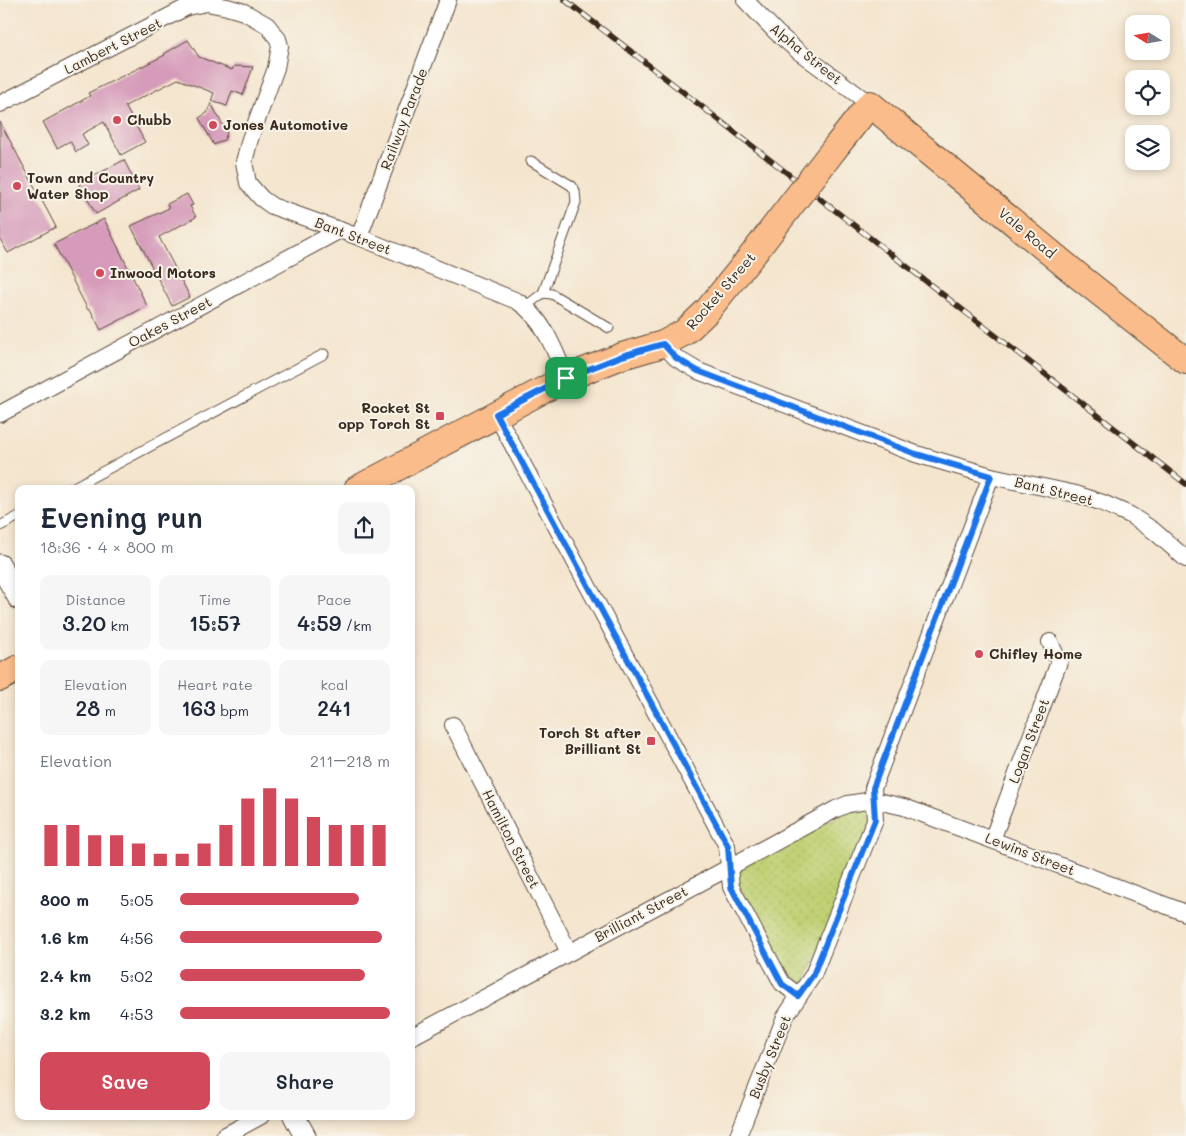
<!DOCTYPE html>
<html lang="en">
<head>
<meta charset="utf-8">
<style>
  :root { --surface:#fff; --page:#f6f6f7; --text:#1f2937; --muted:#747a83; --accent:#d1495b }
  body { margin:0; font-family:Mali,sans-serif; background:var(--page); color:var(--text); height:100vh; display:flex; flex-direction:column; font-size:19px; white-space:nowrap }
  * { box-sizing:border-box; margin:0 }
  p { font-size:16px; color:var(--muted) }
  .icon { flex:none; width:28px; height:28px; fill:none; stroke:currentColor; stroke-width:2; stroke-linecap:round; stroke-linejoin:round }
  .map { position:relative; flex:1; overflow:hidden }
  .drawer { position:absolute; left:15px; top:485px; width:400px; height:635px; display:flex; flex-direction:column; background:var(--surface); border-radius:10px; box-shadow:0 2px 8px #0003 }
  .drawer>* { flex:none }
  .needle { width:32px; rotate:281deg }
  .fabs { position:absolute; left:1125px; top:15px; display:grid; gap:10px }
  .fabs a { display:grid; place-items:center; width:45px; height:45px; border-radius:10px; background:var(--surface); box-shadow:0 2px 8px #0003; font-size:25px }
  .pin { position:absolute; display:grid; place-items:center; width:42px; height:42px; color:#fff; margin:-21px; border-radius:10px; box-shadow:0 2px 8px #0006 }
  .round { display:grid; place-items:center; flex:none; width:52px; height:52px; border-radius:10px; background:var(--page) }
  .headline { display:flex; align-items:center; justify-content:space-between; height:85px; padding:0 25px }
  h1 { font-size:28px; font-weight:600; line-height:38px }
  .stats { display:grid; grid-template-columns:repeat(3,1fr); gap:8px; height:85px; padding:5px 25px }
  .stats div { display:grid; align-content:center; border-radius:10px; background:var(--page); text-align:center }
  .stats b { font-size:21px; font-weight:600 }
  .stats small { font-size:14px; font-weight:400 }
  .stats p { font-size:14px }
  .chart { height:140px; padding:10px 25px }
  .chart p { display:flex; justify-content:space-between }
  .chart svg { width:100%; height:90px; margin-top:5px; stroke:var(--accent); stroke-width:6 }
  .cta { display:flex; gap:10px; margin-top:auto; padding:10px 25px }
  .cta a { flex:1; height:58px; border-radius:10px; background:var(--accent); color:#fff; font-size:20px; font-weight:600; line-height:58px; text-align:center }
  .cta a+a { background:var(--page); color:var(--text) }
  ul { padding:0 25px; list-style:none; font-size:16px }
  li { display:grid; grid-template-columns:80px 60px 1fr; align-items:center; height:38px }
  li i { height:12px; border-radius:6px; background:var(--accent) }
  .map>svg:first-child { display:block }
</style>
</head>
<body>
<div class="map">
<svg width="1186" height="1136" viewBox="0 0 1186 1136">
  <defs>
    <pattern id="grass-dots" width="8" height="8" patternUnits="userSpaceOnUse" patternTransform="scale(1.25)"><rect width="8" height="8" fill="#c0d073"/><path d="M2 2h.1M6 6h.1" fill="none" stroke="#a6b363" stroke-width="1.8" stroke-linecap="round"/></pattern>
  </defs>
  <rect width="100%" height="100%" fill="#f7f3e8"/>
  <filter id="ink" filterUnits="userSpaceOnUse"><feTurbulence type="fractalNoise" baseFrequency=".02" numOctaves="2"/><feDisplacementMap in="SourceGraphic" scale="10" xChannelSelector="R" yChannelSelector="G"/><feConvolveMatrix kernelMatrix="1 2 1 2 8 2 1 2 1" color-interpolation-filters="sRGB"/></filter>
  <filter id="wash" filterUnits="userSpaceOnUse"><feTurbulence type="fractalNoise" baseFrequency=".0096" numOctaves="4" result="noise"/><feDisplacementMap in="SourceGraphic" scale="20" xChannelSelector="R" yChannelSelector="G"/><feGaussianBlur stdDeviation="1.12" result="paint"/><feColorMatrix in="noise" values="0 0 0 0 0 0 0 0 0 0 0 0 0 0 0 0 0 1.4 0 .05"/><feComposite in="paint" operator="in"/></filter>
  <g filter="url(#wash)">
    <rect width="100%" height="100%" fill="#f4e5ce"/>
    <!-- grass -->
    <path fill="url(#grass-dots)" stroke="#7e7d48" d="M873 800 875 820 799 996 782 983 730 867Z"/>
    <g id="blocks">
      <!-- building -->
      <g fill="#d69bba">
        <path d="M188 40 199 57 232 70 234 66 253 67 243 95 232 91 227 106 211 101 214 93 178 79 125 106 145 142 121 155 104 122 82 134 88 145 76 152 70 141 57 148 43 122 90 96 88 93 165 55 164 54Z"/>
        <path d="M211 103 227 133 224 140 214 145 199 118 207 113Z"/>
        <path d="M0 122 56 227 8 253 0 239Z"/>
        <path d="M124 160 139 190 96 214 79 184Z"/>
        <path d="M187 194 193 205 190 206 196 217 159 237 190 297 172 306 131 226 169 208 167 204Z"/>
        <path d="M104 219 147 306 101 330 90 309 88 310 54 244Z"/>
      </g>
    </g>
  </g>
  <g filter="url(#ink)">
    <use href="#blocks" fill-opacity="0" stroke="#574638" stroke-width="1"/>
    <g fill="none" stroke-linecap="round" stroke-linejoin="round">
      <defs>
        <g id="service">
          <path d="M531 161 572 186 575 191 576 202 543 293"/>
          <path d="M526 306 543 293 552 294 609 328"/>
          <path d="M70 489 324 354"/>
          <path d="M0 526 19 516"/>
        </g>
        <g id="minor">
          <path d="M745 0 777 33 798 51 870 104"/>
          <path d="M0 104 187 7 207 3 227 7 244 12 267 25 278 39 280 46 276 68 250 139 244 162 248 183 261 198 272 206 359 237 517 301C542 316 556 352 566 378"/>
          <path d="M359 237 448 0"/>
          <path d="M663 344 676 358 698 371 916 454 991 476 1076 494 1103 503 1130 515 1154 531 1186 559"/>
          <path d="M0 414 340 230"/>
          <path d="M496 414 727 846 731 887 782 983 799 996"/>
          <path d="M453 725 569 952"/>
          <path d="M992 840 1059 662 1050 642"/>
          <path d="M411 1037 730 867 836 809 848 804 873 800 904 807 1186 913"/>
          <path d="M224 1136 261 1116"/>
          <path d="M738 1136 785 1017 813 975 875 820 873 788 991 476"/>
        </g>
        <g id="tertiary">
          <path d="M0 565 19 599"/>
          <path d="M294 1116 305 1136"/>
        </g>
        <g id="primary">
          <path d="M835 148 870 104 1081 278 1186 361"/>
          <path d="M357 489 566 378 622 356 663 344 685 332 707 311 754 253"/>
          <path d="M0 678 19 668"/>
        </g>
      </defs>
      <!-- service casing -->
      <use href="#service" stroke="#574638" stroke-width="11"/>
      <!-- minor casing -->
      <use href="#minor" stroke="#574638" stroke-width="18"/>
      <!-- tertiary casing -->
      <use href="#tertiary" stroke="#574638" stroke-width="23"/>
      <!-- primary casing -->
      <use href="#primary" stroke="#574638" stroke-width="28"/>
      <!-- service -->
      <use href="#service" stroke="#fff" stroke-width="9"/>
      <!-- minor -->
      <use href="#minor" stroke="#fff" stroke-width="16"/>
      <!-- tertiary -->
      <use href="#tertiary" stroke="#fff" stroke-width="21"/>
      <!-- primary -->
      <use href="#primary" stroke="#f9bc8a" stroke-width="26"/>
      <defs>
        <path id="rail" d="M565 0 1186 484"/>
      </defs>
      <!-- rail casing -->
      <use href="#rail" stroke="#3b2a1e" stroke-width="5.5"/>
      <!-- rail -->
      <use href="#rail" stroke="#f7f3e8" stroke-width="4" stroke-dasharray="11" stroke-linecap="butt"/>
      <defs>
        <path id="primary-bridge" d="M754 253 835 148"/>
      </defs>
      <!-- primary-bridge casing -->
      <use href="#primary-bridge" stroke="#574638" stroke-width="28" stroke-linecap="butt"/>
      <!-- primary-bridge -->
      <use href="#primary-bridge" stroke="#f9bc8a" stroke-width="26"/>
    </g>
  </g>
  <g fill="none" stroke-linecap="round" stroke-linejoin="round" filter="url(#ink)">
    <defs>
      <path id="route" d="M663 344 676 358 698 371 916 454 991 476 873 788 875 820 813 975 798 996 782 984 731 887 728 846 496 414 566 378 622 356Z"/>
    </defs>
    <!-- route casing -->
    <use href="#route" stroke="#fff" stroke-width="10"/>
    <!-- route -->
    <use href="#route" stroke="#1a73e8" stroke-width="6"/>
  </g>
  <!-- markers -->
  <g fill="#d1495b" stroke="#f7f3e8" stroke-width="2">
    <circle cx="117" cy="120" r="5"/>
    <circle cx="213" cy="125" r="5"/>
    <circle cx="17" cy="186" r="5"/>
    <circle cx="100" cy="273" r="5"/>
    <rect x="435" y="411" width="10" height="10" rx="2.5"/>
    <circle cx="979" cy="654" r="5"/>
    <rect x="646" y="736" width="10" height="10" rx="2.5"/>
  </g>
  <g text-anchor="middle" stroke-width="4" stroke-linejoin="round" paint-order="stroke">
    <!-- street labels -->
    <g font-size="14" fill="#3b2a1e" stroke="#f7f3e8">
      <text transform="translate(113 46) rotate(-27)" y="5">Lambert Street</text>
      <text transform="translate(806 54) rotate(39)" y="5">Alpha Street</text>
      <text transform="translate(404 119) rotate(-69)" y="5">Railway Parade</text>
      <text transform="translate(1027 233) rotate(40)" y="5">Vale Road</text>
      <text transform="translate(353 236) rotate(21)" y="5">Bant Street</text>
      <text transform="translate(721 291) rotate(-49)" y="5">Rocket Street</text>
      <text transform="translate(170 322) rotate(-28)" y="5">Oakes Street</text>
      <text transform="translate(1054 491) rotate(14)" y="5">Bant Street</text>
      <text transform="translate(1029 741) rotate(-69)" y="5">Logan Street</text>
      <text transform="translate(511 839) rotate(63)" y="5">Hamilton Street</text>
      <text transform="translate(1030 854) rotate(21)" y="5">Lewins Street</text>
      <text transform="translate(641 914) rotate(-28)" y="5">Brilliant Street</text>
      <text transform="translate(770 1057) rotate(-68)" y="5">Busby Street</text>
    </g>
    <!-- poi labels -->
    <g font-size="14" font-weight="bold" fill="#3b2a1e" stroke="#f7f3e8" text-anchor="start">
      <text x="127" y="125">Chubb</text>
      <text x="223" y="130">Jones Automotive</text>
      <text x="27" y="183">Town and Country<tspan x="27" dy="16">Water Shop</tspan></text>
      <text x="110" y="278">Inwood Motors</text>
      <text x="430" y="413" text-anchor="end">Rocket St<tspan x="430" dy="16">opp Torch St</tspan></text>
      <text x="989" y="659">Chifley Home</text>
      <text x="641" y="738" text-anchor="end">Torch St after<tspan x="641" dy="16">Brilliant St</tspan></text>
    </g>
  </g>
</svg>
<div class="fabs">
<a><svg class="needle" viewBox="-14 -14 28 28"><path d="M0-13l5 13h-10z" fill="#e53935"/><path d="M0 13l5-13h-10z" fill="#747a83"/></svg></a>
<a><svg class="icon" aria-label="locate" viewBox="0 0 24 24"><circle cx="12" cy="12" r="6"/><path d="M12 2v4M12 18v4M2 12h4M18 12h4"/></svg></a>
<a><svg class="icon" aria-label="layers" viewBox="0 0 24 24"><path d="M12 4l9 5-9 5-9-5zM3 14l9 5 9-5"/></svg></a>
</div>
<div class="pin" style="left:566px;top:378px;background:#1e9e55"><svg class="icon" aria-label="arrive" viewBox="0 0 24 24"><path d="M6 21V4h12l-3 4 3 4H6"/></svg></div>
<section class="drawer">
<div class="headline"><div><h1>Evening run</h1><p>18:36 · 4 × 800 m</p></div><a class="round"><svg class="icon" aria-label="share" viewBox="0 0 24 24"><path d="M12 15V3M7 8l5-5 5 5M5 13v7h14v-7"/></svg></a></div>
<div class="stats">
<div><p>Distance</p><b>3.20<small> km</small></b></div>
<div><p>Time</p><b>15:57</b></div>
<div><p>Pace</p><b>4:59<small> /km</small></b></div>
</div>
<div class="stats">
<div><p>Elevation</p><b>28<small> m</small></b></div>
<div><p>Heart rate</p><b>163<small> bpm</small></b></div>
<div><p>kcal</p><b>241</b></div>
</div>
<div class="chart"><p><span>Elevation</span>211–218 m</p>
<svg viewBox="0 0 160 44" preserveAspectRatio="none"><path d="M5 44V24M15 44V24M25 44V29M35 44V29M45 44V33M55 44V38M65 44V38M75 44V33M85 44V24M95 44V11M105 44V6M115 44V11M125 44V20M135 44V24M145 44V24M155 44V24"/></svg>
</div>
<ul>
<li><b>800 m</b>5:05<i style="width:85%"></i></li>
<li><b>1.6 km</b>4:56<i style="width:96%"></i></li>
<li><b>2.4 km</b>5:02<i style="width:88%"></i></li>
<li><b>3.2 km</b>4:53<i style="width:100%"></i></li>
</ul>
<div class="cta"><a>Save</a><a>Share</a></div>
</section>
</div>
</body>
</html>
